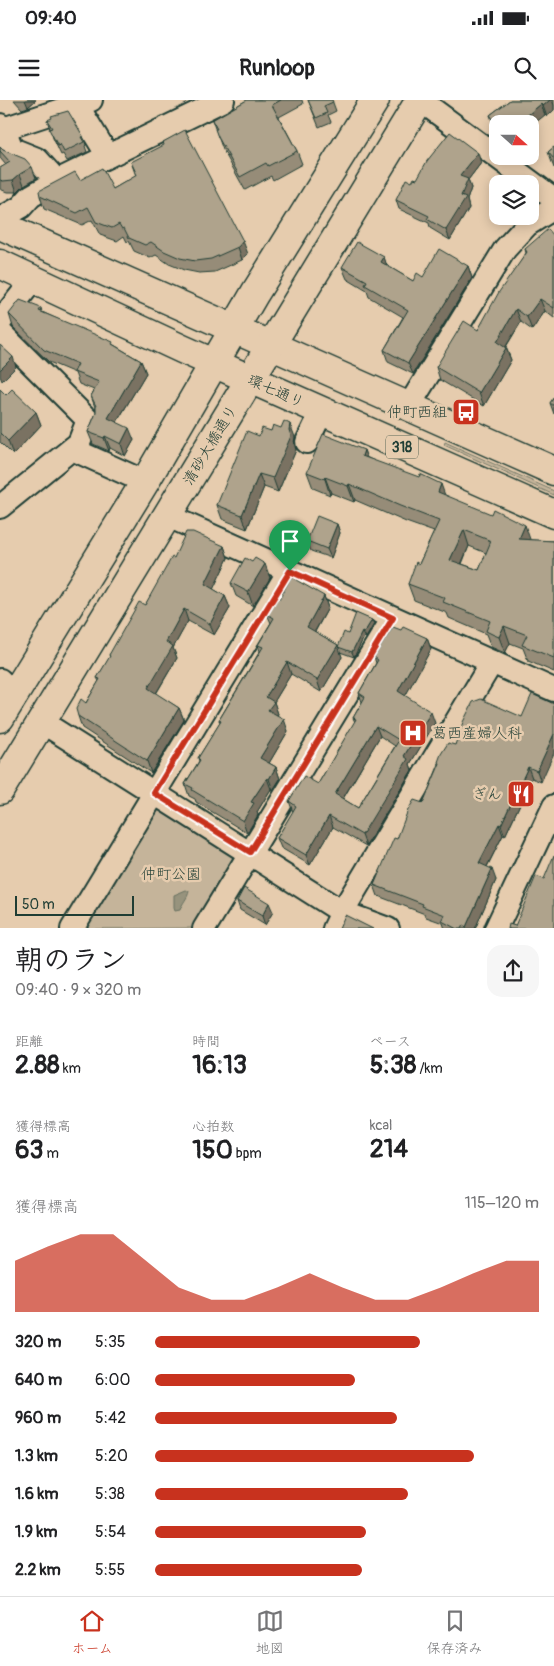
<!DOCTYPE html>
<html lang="ja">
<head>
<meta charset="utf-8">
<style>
  :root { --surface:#fff; --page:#f6f6f6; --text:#202124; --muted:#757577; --line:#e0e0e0; --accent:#c8321e }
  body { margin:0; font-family:Pangolin,"Klee One",sans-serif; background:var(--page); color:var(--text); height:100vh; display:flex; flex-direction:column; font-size:19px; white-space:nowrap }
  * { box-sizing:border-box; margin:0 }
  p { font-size:16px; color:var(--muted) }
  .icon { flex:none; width:28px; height:28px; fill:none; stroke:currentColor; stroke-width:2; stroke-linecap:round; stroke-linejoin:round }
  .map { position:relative; height:828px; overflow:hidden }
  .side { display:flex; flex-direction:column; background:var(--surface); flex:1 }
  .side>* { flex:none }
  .needle { width:32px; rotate:111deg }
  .fabs { position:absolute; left:489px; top:15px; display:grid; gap:10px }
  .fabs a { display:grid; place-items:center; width:50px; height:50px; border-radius:10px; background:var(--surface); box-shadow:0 2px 12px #0003; font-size:25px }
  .scale { position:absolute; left:15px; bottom:12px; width:119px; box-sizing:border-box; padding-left:5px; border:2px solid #1f3d34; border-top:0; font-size:14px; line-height:18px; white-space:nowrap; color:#1f3d34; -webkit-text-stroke:4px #e6ccae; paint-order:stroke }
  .pin { position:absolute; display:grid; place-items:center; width:42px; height:42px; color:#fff; margin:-51px -21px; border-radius:50% 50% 50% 0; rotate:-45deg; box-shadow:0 0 5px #0007 }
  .pin .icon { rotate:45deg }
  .round { display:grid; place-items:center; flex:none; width:52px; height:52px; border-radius:15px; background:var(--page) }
  .head { display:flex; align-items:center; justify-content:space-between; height:85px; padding:0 15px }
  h1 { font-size:28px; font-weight:800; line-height:38px }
  .metrics { display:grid; grid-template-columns:repeat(3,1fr); gap:8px; height:85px; padding:5px 15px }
  .metrics div { display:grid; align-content:center }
  .metrics b { font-size:25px; font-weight:800 }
  .metrics small { font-size:14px; font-weight:400 }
  .metrics p { font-size:14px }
  .chart { height:140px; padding:10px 15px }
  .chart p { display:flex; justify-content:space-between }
  .chart svg { width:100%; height:90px; margin-top:5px; fill:var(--accent); opacity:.7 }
  ul { padding:0 15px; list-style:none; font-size:16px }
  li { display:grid; grid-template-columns:80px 60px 1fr; align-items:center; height:38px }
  li i { height:12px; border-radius:6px; background:var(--accent) }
  .status { display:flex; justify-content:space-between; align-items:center; height:35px; padding:0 25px; background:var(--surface); direction:ltr }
  .status svg { height:14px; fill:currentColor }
  header { display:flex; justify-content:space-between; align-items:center; height:65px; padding:0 15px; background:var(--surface); font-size:22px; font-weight:800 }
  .tab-bar { display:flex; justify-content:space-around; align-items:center; height:70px; border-top:1px solid var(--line); background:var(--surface); font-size:14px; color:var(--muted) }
  .tab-bar a { display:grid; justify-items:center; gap:2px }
  .tab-bar .current { color:var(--accent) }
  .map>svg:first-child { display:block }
</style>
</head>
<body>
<div class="status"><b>09:40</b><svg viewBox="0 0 49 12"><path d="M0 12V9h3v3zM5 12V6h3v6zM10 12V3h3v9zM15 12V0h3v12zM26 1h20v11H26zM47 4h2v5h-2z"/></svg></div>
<header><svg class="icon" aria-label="menu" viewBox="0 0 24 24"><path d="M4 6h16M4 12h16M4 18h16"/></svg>Runloop<svg class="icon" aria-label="search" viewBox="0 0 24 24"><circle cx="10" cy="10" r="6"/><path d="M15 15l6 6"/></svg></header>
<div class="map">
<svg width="554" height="829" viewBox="0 0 554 829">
  <rect width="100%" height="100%" fill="#e6ccae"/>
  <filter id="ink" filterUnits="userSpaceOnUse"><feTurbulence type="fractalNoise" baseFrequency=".02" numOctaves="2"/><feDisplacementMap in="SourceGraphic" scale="10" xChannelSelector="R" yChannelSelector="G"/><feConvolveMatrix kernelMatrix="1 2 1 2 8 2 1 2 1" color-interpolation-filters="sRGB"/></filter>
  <g filter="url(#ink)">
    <!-- green -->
    <g fill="#c5b49a" stroke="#727867">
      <path d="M445 342 554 391V395L444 345Z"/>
      <path d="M162 708 234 754V764L195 828 81 829 153 710Z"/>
    </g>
    <!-- water -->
    <path fill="#97937d" stroke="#677160" d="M186 790 189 791C188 798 182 803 180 810L175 811 174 808V795Z"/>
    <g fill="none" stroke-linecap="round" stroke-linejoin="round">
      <defs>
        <g id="minor">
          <path d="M420 0 554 99"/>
          <path d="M77 5 108 56"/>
          <path d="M0 25 4 29 12 49 37 59 57 81"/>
          <path d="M0 30 91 0"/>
          <path d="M0 119 21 107 31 96 57 81 223 0"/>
          <path d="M0 222 33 180"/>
          <path d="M0 232 88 320 79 343 0 407"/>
          <path d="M409 306 505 149 527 125 554 108"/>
          <path d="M307 342 322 311"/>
          <path d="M72 349 145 382"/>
          <path d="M168 416 554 590"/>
          <path d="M0 580 14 594"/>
          <path d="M42 622 342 812 388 829"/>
          <path d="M72 829 289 471"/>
          <path d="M204 829 393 518"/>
          <path d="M334 829 342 812 492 562"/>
          <path d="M496 829 554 706"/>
        </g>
        <g id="major">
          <path d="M0 125 554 371"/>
          <path d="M0 164 182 249 554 414"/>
          <path d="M0 618 145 382 255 193 375 0"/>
          <path d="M0 690 420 0"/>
        </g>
      </defs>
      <!-- minor casing -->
      <use href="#minor" stroke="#1f3d34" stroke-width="26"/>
      <!-- major casing -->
      <use href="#major" stroke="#1f3d34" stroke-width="31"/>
      <!-- minor -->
      <use href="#minor" stroke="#e6ccae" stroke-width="22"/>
      <!-- major -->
      <use href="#major" stroke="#e6ccae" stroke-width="28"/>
    </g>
    <!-- wall -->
    <g fill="#968c78" stroke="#1f3d34" fill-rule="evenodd">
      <path d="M14 0H36L28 7 22 9Z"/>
      <path d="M247 0H302L303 4 279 17 297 51 302 64 273 80 271 76 245 90 223 50 212 20Z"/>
      <path d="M308 0H332L336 11 328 15 331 22 319 27Z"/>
      <path d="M510 0H554V10L547 17 545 15 498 24V30L494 26 490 15Z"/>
      <path d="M47 20 83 36 86 45 85 46 87 52 67 61 63 54 61 55 53 38Z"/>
      <path d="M554 47V68L548 52Z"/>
      <path d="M3 50 32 67 36 78 24 85 17 92H7L0 89V68L6 65 0 58V51Z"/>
      <path d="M131 62 248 154 242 160 215 172 199 173 184 170 169 164 156 155 150 158 134 151 129 141 127 142 124 136 117 141 100 135 92 120 82 125 44 109 40 96 80 80 113 89 136 76Z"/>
      <path d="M481 63 468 80 471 88 467 100 469 108 450 140 430 128 429 123 399 109 396 100 412 82Z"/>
      <path d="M554 136V218L545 211 532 230 521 222 506 247 511 260 484 306 440 280 436 267 478 230 526 153 525 149Z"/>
      <path d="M384 157 386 165 413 181 423 177 468 166 472 178 413 274 388 262 384 250 403 217 369 197 367 191 347 179 342 167Z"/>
      <path d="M41 208 42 212 114 245 141 261 146 273 117 322 134 340 125 356 110 348 109 351 93 344 88 332 96 313V310L91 296 94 290 79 284 75 273 49 262 13 227 9 214Z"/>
      <path d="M0 289 6 295 36 312 41 325 13 355 0 342Z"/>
      <path d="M554 297V314L550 303Z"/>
      <path d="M271 331 295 337 294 343 296 350 278 392 264 387 247 429 222 419 217 405 259 336Z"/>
      <path d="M364 350 366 357 445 395 530 440 554 441V572L528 561 523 548 510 543 505 553 500 551 491 547 486 534 449 518 447 513 414 500 408 484 419 464 434 432 406 422 355 400 354 402 331 393 330 395 313 388 307 372ZM469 446 486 453 479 470 462 464Z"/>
      <path d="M337 424 340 433 331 458 311 451 307 441Z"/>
      <path d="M224 446 228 458 213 489 225 496 230 508 214 535 188 521 173 548 177 558 156 594 179 608 184 620 151 673 82 628 78 616 99 581 97 578 110 557 109 555 145 505 174 458Z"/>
      <path d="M270 478 253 506 236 496 231 483Z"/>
      <path d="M324 496 328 508 315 532 338 545V547L348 534 372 520 374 524 366 538 364 537 354 557 340 552 342 557 321 592 291 574 274 602 278 614 277 615 288 631 269 663 276 667 280 679 273 690 271 689 257 712 258 715 247 733 196 702 195 699 189 696 185 684 199 661 198 658 220 623 219 620 260 551 258 545 271 523 267 514 279 500Z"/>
      <path d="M401 530 427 538 431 549 405 596 435 623 410 664 412 670 366 746 333 727 310 765 281 748 277 738 293 712 289 701 318 684 355 622 353 618 362 602 359 593 376 563 374 557ZM380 636 395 646 358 708 343 699Z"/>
      <path d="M522 617 541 682 532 678 505 736 503 735 487 767 496 780 475 829H445L443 823 426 817 425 814 378 796 374 785 397 739 423 703 439 664 438 662 455 645Z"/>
      <path d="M237 801 273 812 265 825 240 810Z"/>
    </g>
    <!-- shaded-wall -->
    <g fill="#7a7262" stroke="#1f3d34">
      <path d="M25 0H36L28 7Z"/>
      <path d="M550 0H552L554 5V10L547 17 543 6Z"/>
      <path d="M541 4 545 15 530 27V24H517Z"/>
      <path d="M478 53 481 63 468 80 471 88 467 100 469 108 450 140 446 130 461 96 460 76Z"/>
      <path d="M20 74 24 85 17 92 13 80Z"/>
      <path d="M243 141 248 154 242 160 238 147Z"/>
      <path d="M384 157 388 169 381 162Z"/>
      <path d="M468 166 472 178 413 274 408 263Z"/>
      <path d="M540 199 545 211 532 230 527 217Z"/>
      <path d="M516 209 521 222 501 254 497 242Z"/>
      <path d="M506 248 511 260 484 306 479 293Z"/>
      <path d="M13 257 16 267 2 281 0 276V270Z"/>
      <path d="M141 261 146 273 112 330 108 318Z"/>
      <path d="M36 312 41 325 13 355 8 341Z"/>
      <path d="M290 324 295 337 294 343 296 350 278 392 273 378 289 330Z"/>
      <path d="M129 328 134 340 125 356 121 344Z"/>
      <path d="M105 336 110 348 109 351 104 338Z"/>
      <path d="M364 350 370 367 362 356Z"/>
      <path d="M259 374 264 387 247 429 242 415Z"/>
      <path d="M325 377 331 393 330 395 325 379Z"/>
      <path d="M349 384 355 400 354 402 348 386Z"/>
      <path d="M441 384 447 401 438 392Z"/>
      <path d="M337 424 340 433 331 458 327 449Z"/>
      <path d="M525 425 531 442 519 439Z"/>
      <path d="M464 430 469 446 456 476 450 460Z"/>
      <path d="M224 446 228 458 210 496 205 484Z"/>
      <path d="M265 464 270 478 253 506 248 492Z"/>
      <path d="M225 496 230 508 214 535 210 524Z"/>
      <path d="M324 496 328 508 311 538 307 527Z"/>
      <path d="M184 509 188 521 173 548 177 558 152 600 148 588 166 542Z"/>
      <path d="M372 520 374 524 366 538 364 533Z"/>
      <path d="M504 526 510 543 505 553 499 537Z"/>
      <path d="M362 532 364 537 354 557 352 552Z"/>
      <path d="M427 538 431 549 402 602 398 591Z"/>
      <path d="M338 545 342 557 321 592 317 580Z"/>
      <path d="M287 562 291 574 274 602 278 614 273 622 268 610 266 597Z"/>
      <path d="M179 608 184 620 151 673 147 661Z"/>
      <path d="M431 612 435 623 410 664 412 670 366 746 362 735 404 656Z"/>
      <path d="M284 619 288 631 265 670 260 658Z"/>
      <path d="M376 626 380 636 339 705 335 694Z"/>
      <path d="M554 634V653L541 682 537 671Z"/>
      <path d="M276 667 280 679 273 690 269 679Z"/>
      <path d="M528 667 532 678 505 736 501 725Z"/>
      <path d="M267 678 271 689 257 712 258 715 247 733 243 721 251 702Z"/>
      <path d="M329 716 333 727 310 765 306 755Z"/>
      <path d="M499 724 503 735 483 774 479 763Z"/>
      <path d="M492 769 496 780 475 829H467L466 827Z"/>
      <path d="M269 803 273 812 265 825 262 816Z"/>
    </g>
    <!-- building -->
    <g fill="#afa38c" stroke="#1f3d34" fill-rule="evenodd">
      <path d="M247 0H281L272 5 297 51 268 66 266 63 240 77 218 37 215 29H217L212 20Z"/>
      <path d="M308 0H332L333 2 324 6 327 13 316 18Z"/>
      <path d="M510 0H550L543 6 541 4 517 24H498V25L490 15Z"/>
      <path d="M68 11 83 36 81 37 84 42 64 52 60 44 58 46 49 29 52 28 47 20 52 18 51 16Z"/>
      <path d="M185 30 243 141 238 147 211 159 195 161 180 158 164 151 151 142 145 145 129 138 124 128 122 129 119 124 112 128 96 122 88 107 77 113 40 96 39 91 75 72 80 80 102 68 113 89 137 75 131 62 164 45 163 42Z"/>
      <path d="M450 32 478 53 460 76 468 79 461 96 466 98 446 130 427 119 429 116 396 100 406 79 412 82 414 78 417 79 427 61Z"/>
      <path d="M0 47 3 50 25 59 32 67 20 74 13 80 3 81 0 80V68L10 62 0 51Z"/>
      <path d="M554 47V59L548 52Z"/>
      <path d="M548 129 554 136V208L540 199 527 217 516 209 497 242 506 248 479 293 436 267 464 221 478 230 499 192 527 152 525 149Z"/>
      <path d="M357 142 384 157 381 162 413 181 417 173 423 177 439 149 468 166 408 263 384 250 408 210 365 185 367 181 342 167Z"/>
      <path d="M20 200 41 208 39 211 113 242 112 244 141 261 108 318 129 328 121 344 105 336 104 338 88 332 96 313V306L91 296 99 282 74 272 78 264 44 250 9 214Z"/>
      <path d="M0 245 13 257 0 270Z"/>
      <path d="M0 289 6 295 12 289 36 312 8 341 0 333Z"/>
      <path d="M554 297V306L550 303Z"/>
      <path d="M284 321 290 324 289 330 291 336 273 378 259 374 242 415 217 405 247 331 259 336 262 328 271 331 273 325 281 328Z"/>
      <path d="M323 334 364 350 362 356 419 377 420 374 441 384 438 392 491 414 493 409 525 425 519 439 554 441V558L522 545 527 535 504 526 499 537 494 535 486 531 490 521 443 502 445 498 408 484 416 462 419 464 439 421 400 406 349 384 348 386 325 377V379L307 372ZM464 430 491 441 479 470 450 460Z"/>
      <path d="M317 416 337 424 327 449 307 441Z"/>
      <path d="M186 432H193L224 446 205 484 225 496 210 524 184 509 166 542 173 546 148 588 179 608 147 661 78 616 76 609 81 599 86 603 100 579 97 578 110 556 109 555 139 502 145 505 172 457 174 458Z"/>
      <path d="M245 458 252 462 255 458 265 464 248 492 231 483Z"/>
      <path d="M291 477 324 496 307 527 338 545 317 580 287 562 266 597 274 602 268 610 284 619 260 658 276 667 269 679 267 678 251 702 254 703 243 721 192 690 193 688 185 684 200 660 198 658 221 621 219 620 263 547 258 545 274 518 267 514 277 498 279 500Z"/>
      <path d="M356 513 372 520 364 533 362 532 352 552 338 547 344 532 348 534Z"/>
      <path d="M393 527 401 530 403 527 427 538 398 591 431 612 404 656 408 659 362 735 329 716 306 755 277 738 296 706 289 701 304 676 318 684 356 619 353 618 365 597 359 593 378 560 374 557ZM376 626 399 640 358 708 335 694Z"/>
      <path d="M532 594 554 604V634L537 671 528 667 501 725 499 724 479 763 492 769 466 827 463 825 461 829H457L442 821 445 815 422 806 423 804 374 785 394 738 397 739 408 710 414 700 423 703 440 663 438 662 441 654 448 643 455 645 463 622 473 602 481 599 522 617Z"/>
      <path d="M554 755V829H508L509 824 515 826 536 776 544 779Z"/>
      <path d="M244 788 269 803 262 816 237 801Z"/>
      <path d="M345 815 373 829H339Z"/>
    </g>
  </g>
  <g fill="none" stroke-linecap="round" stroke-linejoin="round" filter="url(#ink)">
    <defs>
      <path id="route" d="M290 471 393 518 250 752 154 693Z"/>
    </defs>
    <!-- route casing -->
    <use href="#route" stroke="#fff" stroke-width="10"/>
    <!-- route -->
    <use href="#route" stroke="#c8321e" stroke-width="6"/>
  </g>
  <!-- icons -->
  <defs>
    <symbol id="bus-square" viewBox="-11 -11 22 22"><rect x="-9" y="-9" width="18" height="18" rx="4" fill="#c8321e" stroke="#e6ccae"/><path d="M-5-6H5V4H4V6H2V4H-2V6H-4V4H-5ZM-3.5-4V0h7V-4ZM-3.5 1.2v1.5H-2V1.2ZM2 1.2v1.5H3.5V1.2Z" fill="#fff"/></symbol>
    <symbol id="hospital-square" viewBox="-11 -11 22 22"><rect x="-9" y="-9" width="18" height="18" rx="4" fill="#c8321e" stroke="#e6ccae"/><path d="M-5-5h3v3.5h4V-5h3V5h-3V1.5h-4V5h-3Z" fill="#fff"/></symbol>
    <symbol id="restaurant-square" viewBox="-11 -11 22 22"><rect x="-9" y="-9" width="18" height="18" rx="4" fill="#c8321e" stroke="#e6ccae"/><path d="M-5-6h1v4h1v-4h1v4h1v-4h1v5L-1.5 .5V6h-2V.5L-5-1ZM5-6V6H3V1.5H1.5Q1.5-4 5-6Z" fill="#fff"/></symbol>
  </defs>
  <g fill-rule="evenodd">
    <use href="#bus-square" x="450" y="296" width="32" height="32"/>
    <use href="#hospital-square" x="397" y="617" width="32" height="32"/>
    <use href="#restaurant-square" x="505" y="678" width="32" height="32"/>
  </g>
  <g text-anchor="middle" stroke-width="5" stroke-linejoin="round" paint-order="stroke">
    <!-- shield labels -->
    <rect fill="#e6ccae" stroke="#5b6859" stroke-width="1" x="386" y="335.5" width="32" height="23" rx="4"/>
    <g font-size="14" font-weight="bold" fill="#1f3d34">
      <text x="402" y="352">318</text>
    </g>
    <!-- street labels -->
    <g font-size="15" fill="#1f3d34" stroke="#e6ccae">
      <text transform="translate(276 291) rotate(24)" y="5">環七通り</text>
      <text transform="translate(210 345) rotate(-59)" y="5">清砂大橋通り</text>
    </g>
    <!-- poi labels -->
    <g font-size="15" fill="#1f3d34" stroke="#e6ccae" text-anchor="end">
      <text x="447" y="317">仲町西組</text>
      <text x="432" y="638" text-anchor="start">葛西産婦人科</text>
      <text x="502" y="699">ぎん</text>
    </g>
    <!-- park labels -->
    <g font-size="15" fill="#274339" stroke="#e6ccae">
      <text x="171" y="779">仲町公園</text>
    </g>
  </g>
</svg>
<div class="fabs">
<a><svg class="needle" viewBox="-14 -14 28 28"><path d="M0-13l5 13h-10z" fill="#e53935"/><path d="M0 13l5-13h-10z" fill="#757577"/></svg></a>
<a><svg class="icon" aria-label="layers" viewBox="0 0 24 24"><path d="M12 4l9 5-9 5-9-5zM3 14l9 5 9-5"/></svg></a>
</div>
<div class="scale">50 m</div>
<div class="pin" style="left:290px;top:471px;background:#1e9e55"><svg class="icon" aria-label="arrive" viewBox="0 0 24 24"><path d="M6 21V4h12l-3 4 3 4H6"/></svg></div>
</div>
<section class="side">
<div class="head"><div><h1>朝のラン</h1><p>09:40 · 9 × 320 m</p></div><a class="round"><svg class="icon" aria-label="share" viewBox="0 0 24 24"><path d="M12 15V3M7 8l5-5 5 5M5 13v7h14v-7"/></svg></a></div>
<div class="metrics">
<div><p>距離</p><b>2.88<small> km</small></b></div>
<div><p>時間</p><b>16:13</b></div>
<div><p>ペース</p><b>5:38<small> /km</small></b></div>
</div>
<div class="metrics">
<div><p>獲得標高</p><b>63<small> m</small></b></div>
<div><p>心拍数</p><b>150<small> bpm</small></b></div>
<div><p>kcal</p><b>214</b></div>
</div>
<div class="chart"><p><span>獲得標高</span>115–120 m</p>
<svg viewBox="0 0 160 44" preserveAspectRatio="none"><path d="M0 44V19L10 12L20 6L30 6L40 19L50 32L60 38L70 38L80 32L90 25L100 32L110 38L120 38L130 32L140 25L150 19L160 19V44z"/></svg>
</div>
<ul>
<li><b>320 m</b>5:35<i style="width:69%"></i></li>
<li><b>640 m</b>6:00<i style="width:52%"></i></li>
<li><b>960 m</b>5:42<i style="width:63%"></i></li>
<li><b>1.3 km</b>5:20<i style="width:83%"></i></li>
<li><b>1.6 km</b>5:38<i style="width:66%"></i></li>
<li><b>1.9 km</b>5:54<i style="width:55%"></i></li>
<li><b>2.2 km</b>5:55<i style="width:54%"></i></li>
</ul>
</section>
<nav class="tab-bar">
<a class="current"><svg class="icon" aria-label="home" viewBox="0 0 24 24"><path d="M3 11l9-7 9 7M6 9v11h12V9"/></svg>ホーム</a>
<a><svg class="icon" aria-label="map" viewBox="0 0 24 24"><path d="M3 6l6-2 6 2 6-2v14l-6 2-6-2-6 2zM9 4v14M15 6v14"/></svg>地図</a>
<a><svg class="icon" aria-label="saved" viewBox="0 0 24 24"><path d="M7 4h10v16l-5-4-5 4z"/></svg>保存済み</a>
</nav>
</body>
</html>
